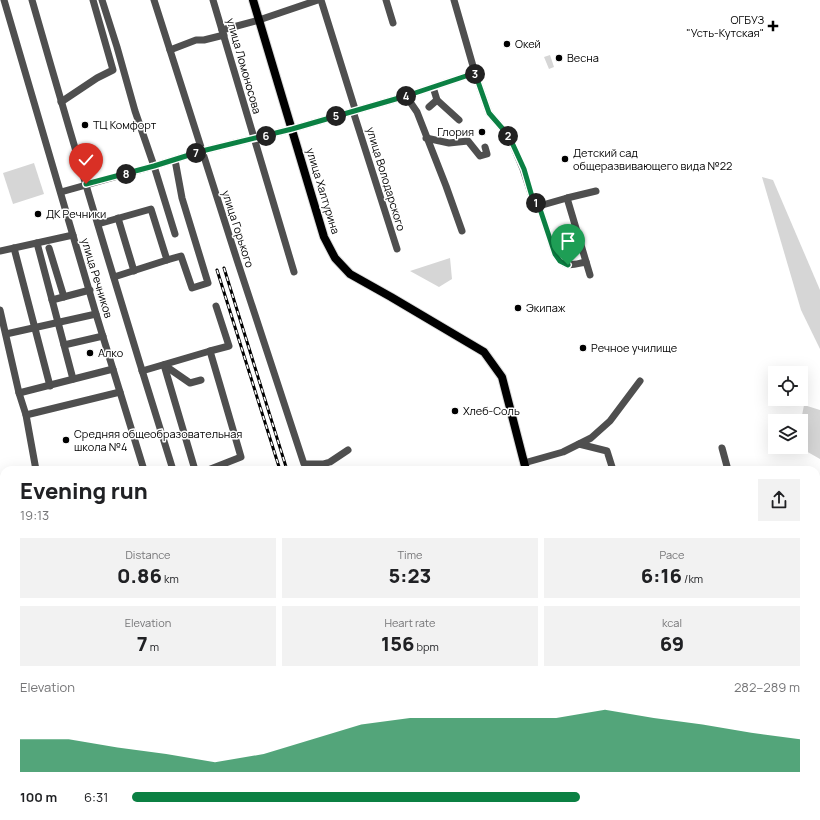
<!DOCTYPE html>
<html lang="en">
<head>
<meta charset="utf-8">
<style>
  :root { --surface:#fff; --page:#f2f2f2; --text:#202124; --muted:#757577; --accent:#0b8043 }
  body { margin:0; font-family:Manrope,sans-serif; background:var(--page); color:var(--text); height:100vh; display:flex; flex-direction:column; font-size:15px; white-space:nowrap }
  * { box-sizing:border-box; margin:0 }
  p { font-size:13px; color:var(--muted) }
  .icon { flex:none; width:22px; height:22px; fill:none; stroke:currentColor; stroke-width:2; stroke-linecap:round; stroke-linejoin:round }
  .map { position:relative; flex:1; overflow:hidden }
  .drawer { position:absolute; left:0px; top:466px; width:820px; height:354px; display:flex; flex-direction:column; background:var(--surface); border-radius:12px 12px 0 0; box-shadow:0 4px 16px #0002 }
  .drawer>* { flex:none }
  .fabs { position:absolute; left:768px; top:366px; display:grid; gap:8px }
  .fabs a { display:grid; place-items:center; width:40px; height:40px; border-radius:0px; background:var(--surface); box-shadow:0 4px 16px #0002; font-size:20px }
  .pin { position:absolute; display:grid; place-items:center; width:34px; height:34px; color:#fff; margin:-41px -17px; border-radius:50% 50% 50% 0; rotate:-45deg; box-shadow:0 0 4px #0007 }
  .pin .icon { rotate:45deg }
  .km { position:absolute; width:20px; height:20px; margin:-10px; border-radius:50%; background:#222; color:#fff; font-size:11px; line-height:20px; text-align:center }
  .round { display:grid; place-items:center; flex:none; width:42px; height:42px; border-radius:0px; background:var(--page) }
  .overview { display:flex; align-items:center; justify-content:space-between; height:68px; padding:0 20px }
  h1 { font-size:22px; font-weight:800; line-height:30px }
  .metrics { display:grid; grid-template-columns:repeat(3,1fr); gap:6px; height:68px; padding:4px 20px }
  .metrics div { display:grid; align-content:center; border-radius:0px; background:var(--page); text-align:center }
  .metrics b { font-size:20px; font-weight:800 }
  .metrics small { font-size:11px; font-weight:400 }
  .metrics p { font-size:11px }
  .chart { height:112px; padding:8px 20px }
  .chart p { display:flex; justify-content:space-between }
  .chart svg { width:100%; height:72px; margin-top:4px; fill:var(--accent); opacity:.7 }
  ul { padding:0 20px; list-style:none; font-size:13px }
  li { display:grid; grid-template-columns:64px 48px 1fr; align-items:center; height:30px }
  li i { height:10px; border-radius:5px; background:var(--accent) }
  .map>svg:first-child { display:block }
</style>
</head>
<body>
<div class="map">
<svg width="820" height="820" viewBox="0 0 820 820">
  <rect width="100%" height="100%" fill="#fff"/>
  <!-- green -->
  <g fill="#d6d6d6">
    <path d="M550 55 554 67 549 69 544 57Z"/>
    <path d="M34 163 44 194 13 204 3 173Z"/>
    <path d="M762 177 773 180 820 290V349L801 310Z"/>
    <path d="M450 258 452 279 439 287 410 271Z"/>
    <path d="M804 405 820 410V459L799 447H801V421Z"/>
  </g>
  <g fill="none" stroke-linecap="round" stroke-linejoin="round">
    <defs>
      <g id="major">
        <path d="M253 0 324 237 335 258 350 274 391 297 484 352 502 377 526 470"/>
        <path d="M621 816 622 820"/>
      </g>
    </defs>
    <!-- major casing -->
    <use href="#major" stroke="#dbdbdb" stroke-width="10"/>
    <!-- minor -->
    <g stroke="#4f4f4f" stroke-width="7">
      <path d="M4 0 96 314 144 470"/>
      <path d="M32 0C77 157 124 314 173 470"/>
      <path d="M102 0 117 47 135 111 154 166 175 234"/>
      <path d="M154 0 237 260 304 464H323L330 462 348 450"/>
      <path d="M213 0 294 272"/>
      <path d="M321 0 355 109 353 111 397 249"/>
      <path d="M386 0 393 23"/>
      <path d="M454 0 475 73 489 113 509 136 523 169 533 200 539 206 555 254C565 269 571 265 586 262"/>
      <path d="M222 30 259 20 318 0"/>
      <path d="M170 50 196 40H204L224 35"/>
      <path d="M433 87 437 100 459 120"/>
      <path d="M406 96 417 112 446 186 462 231"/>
      <path d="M61 102 97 78 113 70 93 0"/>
      <path d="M429 107 437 100"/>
      <path d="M426 138 449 143 468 141 480 156 487 154 485 147"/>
      <path d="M61 192 154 166 202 151 292 129 406 96 475 73"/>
      <path d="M567 198 590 275"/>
      <path d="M539 206 567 198 596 191"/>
      <path d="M118 218 134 271"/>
      <path d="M98 224 151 209 167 260 114 277"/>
      <path d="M37 243 73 379"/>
      <path d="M14 248 50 386"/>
      <path d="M49 248 64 297"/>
      <path d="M0 251 73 235"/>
      <path d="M167 260 181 256 192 288 208 283 182 198 175 160"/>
      <path d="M52 300 90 290"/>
      <path d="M0 310 19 393 26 415"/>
      <path d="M6 334 96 314"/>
      <path d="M64 345 103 336"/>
      <path d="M210 351 229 346 216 306"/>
      <path d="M164 365 195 470"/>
      <path d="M164 365 190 383 201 380"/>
      <path d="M142 371 210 351 220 385 241 457 208 470"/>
      <path d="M19 393 113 369"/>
      <path d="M579 444 607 451 613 470"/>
      <path d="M722 448 728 470"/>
      <path d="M524 463 563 452 591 438 610 421 640 381"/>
      <path d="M36 470 26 415 120 392"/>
      <path d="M818 499 820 506"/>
      <path d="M816 598 820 597"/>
      <path d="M816 665 820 669"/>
      <path d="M816 792 820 809"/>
      <path d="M286 816 288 820"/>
      <path d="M419 816 420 820"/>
      <path d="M605 816 606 820"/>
      <path d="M635 816 636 820"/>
      <path d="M792 816V820"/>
      <path d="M241 820 242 816"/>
      <path d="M445 820 455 816"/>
    </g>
    <!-- major -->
    <use href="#major" stroke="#000" stroke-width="8"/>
    <defs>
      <g id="rail">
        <path d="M224 268 287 470"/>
        <path d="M217 270 280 470"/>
        <path d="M349 816V820"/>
        <path d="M375 816V820"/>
        <path d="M390 816 391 820"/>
        <path d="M118 820V816"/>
      </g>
    </defs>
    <!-- rail casing -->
    <use href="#rail" stroke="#000" stroke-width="3"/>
    <!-- rail -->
    <use href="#rail" stroke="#fff" stroke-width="1.5" stroke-dasharray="4.5" stroke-linecap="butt"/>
  </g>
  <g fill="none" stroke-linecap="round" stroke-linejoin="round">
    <defs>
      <path id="route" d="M86 184 154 166 202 151 292 129 406 96 475 73 489 113 509 136 524 169 533 200 539 206 555 254 560 261 568 265"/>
    </defs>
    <!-- route casing -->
    <use href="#route" stroke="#fff" stroke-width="8"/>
    <!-- route -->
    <use href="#route" stroke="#0b8043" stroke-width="5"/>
  </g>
  <!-- markers -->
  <g fill="#000" stroke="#fff" stroke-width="1.5">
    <path d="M771 20h4v4h4v4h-4v4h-4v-4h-4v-4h4z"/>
    <circle cx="507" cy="44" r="4"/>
    <circle cx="559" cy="58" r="4"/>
    <circle cx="85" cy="125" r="4"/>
    <circle cx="482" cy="132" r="4"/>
    <circle cx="565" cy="159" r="4"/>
    <circle cx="38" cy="214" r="4"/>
    <circle cx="518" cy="308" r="4"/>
    <circle cx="583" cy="348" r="4"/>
    <circle cx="90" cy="353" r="4"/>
    <circle cx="455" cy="411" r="4"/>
    <circle cx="66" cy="440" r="4"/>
  </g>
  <g text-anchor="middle" stroke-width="3" stroke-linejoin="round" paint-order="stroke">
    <!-- poi labels -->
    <g font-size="11" fill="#000" stroke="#fff" text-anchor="start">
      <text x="764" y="24" text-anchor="end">ОГБУЗ<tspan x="764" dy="13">"Усть-Кутская"</tspan></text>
      <text x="515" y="48">Окей</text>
      <text x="567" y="62">Весна</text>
      <text x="93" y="129">ТЦ Комфорт</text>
      <text x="474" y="136" text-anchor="end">Глория</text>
      <text x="573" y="157">Детский сад<tspan x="573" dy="13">общеразвивающего вида №22</tspan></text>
      <text x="46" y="218">ДК Речники</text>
      <text x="526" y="312">Экипаж</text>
      <text x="591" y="352">Речное училище</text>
      <text x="98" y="357">Алко</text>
      <text x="463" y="415">Хлеб-Соль</text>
      <text x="74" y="438">Средняя общеобразовательная<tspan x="74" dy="13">школа №4</tspan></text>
    </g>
    <!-- street labels -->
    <g font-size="11" fill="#000" stroke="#fff">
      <text transform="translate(244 66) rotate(74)" y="4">улица Ломоносова</text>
      <text transform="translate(386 179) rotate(73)" y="4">улица Володарского</text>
      <text transform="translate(323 191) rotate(73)" y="4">улица Халтурина</text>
      <text transform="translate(238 229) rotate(72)" y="4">улица Горького</text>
      <text transform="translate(97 278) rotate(73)" y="4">улица Речников</text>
    </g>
  </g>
</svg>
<div class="fabs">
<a><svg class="icon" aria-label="locate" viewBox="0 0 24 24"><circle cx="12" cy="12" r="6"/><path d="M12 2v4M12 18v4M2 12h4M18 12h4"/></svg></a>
<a><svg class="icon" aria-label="layers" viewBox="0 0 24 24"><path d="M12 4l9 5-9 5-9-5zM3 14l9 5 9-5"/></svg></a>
</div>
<div class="pin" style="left:568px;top:265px;background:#1e9e55"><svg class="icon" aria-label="arrive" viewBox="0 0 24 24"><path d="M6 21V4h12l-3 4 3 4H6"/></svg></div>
<div class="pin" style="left:86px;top:184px;background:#d93025"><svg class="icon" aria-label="check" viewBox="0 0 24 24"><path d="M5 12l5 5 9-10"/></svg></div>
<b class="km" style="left:536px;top:203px">1</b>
<b class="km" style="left:508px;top:136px">2</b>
<b class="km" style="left:475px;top:74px">3</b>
<b class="km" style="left:406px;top:96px">4</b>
<b class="km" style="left:336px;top:116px">5</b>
<b class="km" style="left:266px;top:136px">6</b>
<b class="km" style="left:196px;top:153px">7</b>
<b class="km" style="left:126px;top:174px">8</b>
<section class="drawer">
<div class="overview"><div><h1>Evening run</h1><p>19:13</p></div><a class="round"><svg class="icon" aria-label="share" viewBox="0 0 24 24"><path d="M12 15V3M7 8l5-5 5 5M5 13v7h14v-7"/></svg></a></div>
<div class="metrics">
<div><p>Distance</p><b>0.86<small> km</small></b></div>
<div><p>Time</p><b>5:23</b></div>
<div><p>Pace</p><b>6:16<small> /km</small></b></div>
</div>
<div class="metrics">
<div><p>Elevation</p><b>7<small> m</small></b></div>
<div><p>Heart rate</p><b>156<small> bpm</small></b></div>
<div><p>kcal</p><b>69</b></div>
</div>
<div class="chart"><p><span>Elevation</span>282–289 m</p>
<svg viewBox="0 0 160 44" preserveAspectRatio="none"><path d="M0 44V24L10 24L20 29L30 33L40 38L50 33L60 24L70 15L80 11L90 11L100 11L110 11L120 6L130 11L140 15L150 20L160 24V44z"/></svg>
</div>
<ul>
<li><b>100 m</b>6:31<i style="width:67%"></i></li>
</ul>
</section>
</div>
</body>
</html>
